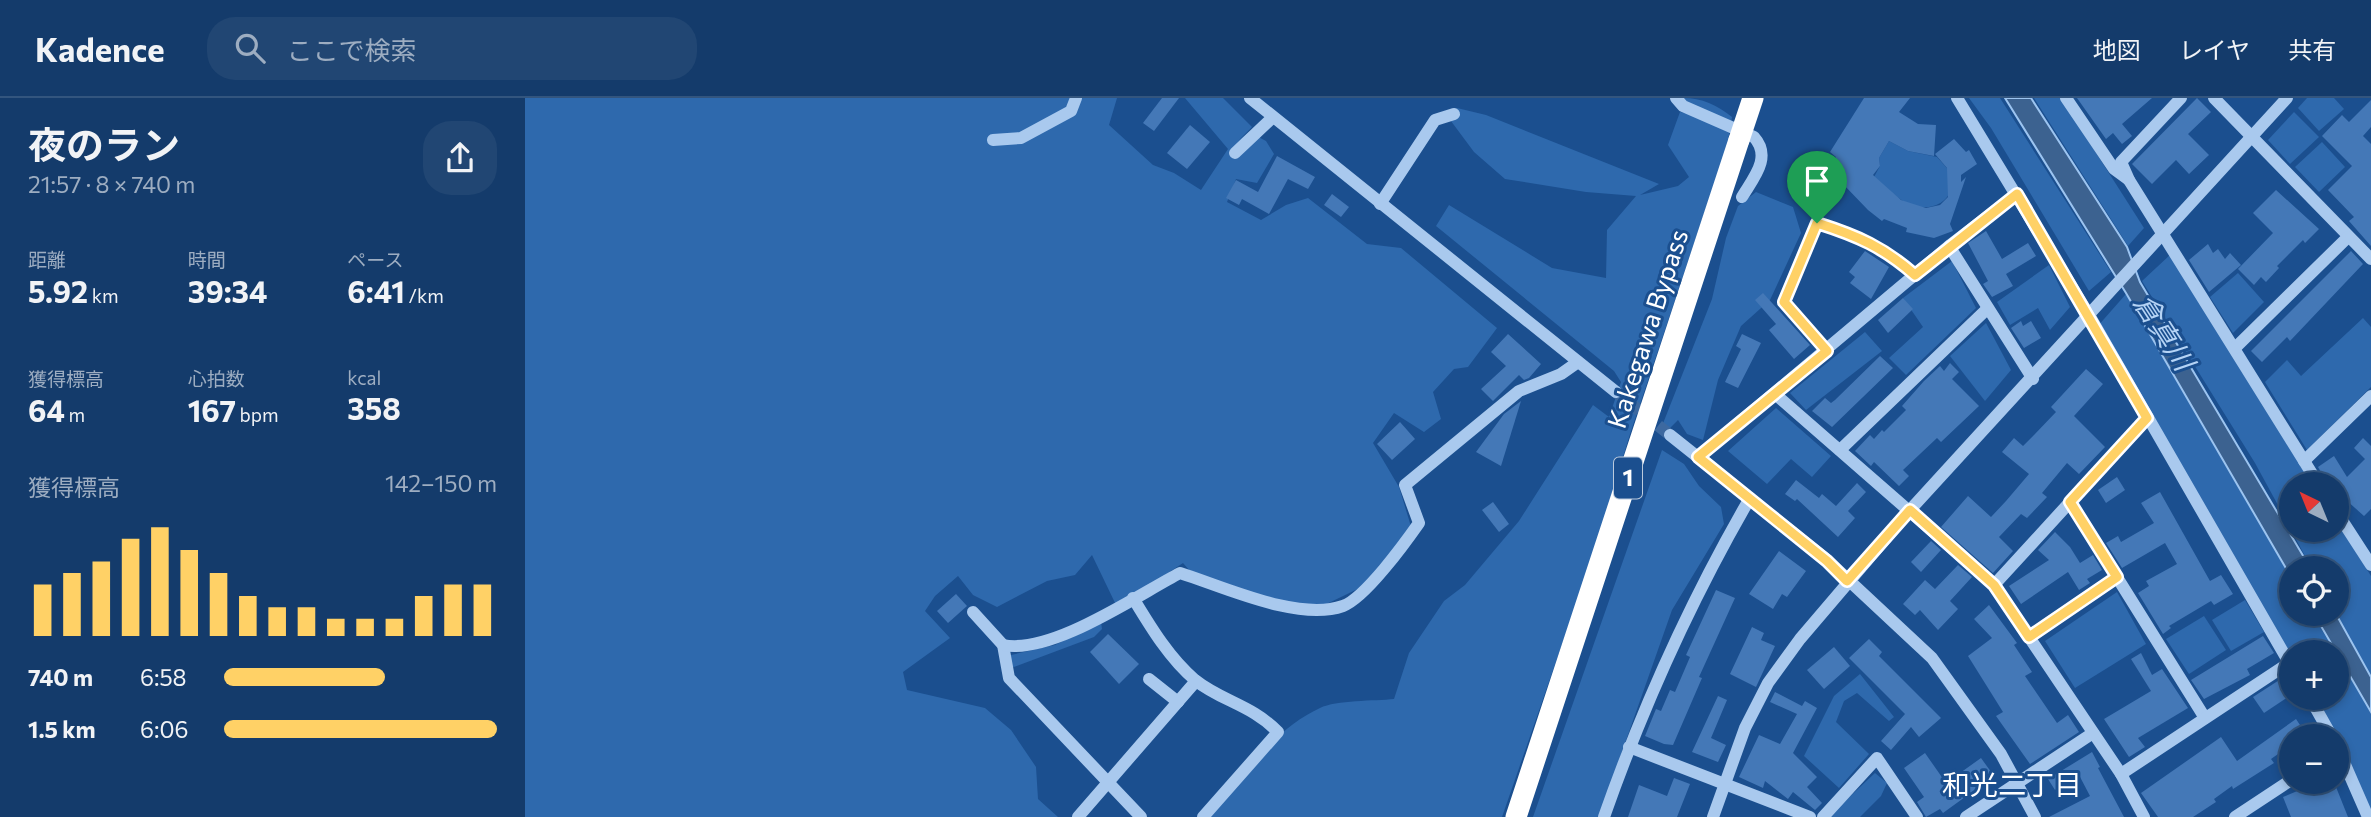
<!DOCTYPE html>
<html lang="ja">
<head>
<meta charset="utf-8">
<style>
  :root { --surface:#143b6b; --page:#214673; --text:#f1f3f6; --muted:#9dadc1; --line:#33557e; --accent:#ffd166 }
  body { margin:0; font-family:Commissioner,"Noto Sans JP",sans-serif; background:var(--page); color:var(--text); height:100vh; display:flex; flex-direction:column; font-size:26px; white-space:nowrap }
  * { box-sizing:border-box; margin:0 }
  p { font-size:23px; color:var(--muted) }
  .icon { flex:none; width:38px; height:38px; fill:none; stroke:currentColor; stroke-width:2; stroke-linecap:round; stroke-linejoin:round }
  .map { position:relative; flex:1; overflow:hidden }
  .side { display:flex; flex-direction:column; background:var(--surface); width:525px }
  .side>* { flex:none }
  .needle { width:46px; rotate:317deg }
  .fabs { position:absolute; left:1754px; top:374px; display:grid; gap:14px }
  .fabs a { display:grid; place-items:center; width:70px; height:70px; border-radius:50%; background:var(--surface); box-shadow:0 4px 10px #0003,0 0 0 2px var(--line); font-size:35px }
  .pin { position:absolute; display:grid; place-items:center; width:60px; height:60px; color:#fff; margin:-72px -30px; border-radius:50% 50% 50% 0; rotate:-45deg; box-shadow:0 0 7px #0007 }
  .pin .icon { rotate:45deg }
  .round { display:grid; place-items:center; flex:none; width:74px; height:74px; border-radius:28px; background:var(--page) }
  .overview { display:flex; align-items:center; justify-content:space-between; height:119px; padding:0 28px }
  h1 { font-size:38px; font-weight:700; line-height:52px }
  .stats { display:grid; grid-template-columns:repeat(3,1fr); gap:10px; height:119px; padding:7px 28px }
  .stats div { display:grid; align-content:center }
  .stats b { font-size:30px; font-weight:700 }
  .stats small { font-size:19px; font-weight:400 }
  .stats p { font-size:19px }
  .chart { height:196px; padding:14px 28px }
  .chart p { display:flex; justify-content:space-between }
  .chart svg { width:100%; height:126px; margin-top:7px; stroke:var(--accent); stroke-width:6 }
  ul { padding:0 28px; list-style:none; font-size:23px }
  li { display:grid; grid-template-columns:112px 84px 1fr; align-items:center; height:52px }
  li i { height:18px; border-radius:9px; background:var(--accent) }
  header { display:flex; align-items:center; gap:42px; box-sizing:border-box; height:98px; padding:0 35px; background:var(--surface); border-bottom:2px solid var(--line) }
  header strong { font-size:33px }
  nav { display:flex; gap:38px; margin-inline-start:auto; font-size:24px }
  .search { width:490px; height:63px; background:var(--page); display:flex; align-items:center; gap:18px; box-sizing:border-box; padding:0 24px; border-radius:28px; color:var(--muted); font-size:26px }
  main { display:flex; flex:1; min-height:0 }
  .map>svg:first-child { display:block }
</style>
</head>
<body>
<header>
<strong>Kadence</strong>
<div class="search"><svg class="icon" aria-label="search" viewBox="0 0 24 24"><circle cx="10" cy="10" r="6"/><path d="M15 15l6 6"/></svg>ここで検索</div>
<nav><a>地図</a><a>レイヤ</a><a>共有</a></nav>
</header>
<main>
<section class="side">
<div class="overview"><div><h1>夜のラン</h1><p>21:57 · 8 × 740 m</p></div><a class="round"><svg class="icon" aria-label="share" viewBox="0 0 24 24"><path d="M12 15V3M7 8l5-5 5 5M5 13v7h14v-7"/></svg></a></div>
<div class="stats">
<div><p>距離</p><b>5.92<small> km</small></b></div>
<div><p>時間</p><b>39:34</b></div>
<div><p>ペース</p><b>6:41<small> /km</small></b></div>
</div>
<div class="stats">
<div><p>獲得標高</p><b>64<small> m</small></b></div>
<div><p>心拍数</p><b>167<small> bpm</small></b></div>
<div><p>kcal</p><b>358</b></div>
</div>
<div class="chart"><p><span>獲得標高</span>142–150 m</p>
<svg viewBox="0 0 160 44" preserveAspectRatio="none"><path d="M5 44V26M15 44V22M25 44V18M35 44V10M45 44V6M55 44V14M65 44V22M75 44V30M85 44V34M95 44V34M105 44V38M115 44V38M125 44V38M135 44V30M145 44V26M155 44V26"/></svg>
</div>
<ul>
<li><b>740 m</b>6:58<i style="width:59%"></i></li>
<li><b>1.5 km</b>6:06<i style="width:100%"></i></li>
</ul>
</section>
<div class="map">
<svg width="1846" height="719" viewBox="0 0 1846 719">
  <rect width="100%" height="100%" fill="#1b4f8f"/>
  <!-- green -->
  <g fill="#2e69ad">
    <path d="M0 0H592L584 27 628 67 649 75 676 92 703 51 660 0H698L727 29 713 43 724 34 741 43 749 56 732 85 711 81 702 104 736 122 761 107 783 100 842 146 876 150 972 230 943 269 929 271 908 294 916 321 899 334 869 315 848 345 874 389 888 435 843 486 787 513 671 480 658 465 592 509 567 457 550 477 522 483 472 509 448 497 433 478 410 498 400 513 425 540 378 574 382 592 460 610 486 632 511 669 513 701 533 719H0Z"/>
    <path d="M1158 0C1177 0 1192 7 1207 19L1203 44 1105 336 1069 454 977 719H685C715 679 748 632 795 610 811 602 850 603 869 601L884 555 919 503 940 487 994 423 1068 307 1084 319 1096 284 1089 273 911 128 924 107 1027 170 1081 180 1082 132 1111 98 1061 94 980 81 949 54 920 15 932 10 961 17 1134 86 1115 97 1153 88 1164 79 1143 47 1155 14 1161 15Z"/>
    <path d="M1444 0H1475L1586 174 1564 193 1466 30Z"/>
    <path d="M1509 0H1536L1619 130 1603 148Z"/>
    <path d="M1782 0H1809L1819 11 1794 33 1773 10Z"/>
    <path d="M1769 14 1794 39 1765 66 1743 42Z"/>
    <path d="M1364 43 1383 53 1412 59 1429 78C1429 108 1399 118 1375 101 1366 95 1358 86 1349 79L1355 68 1354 60Z"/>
    <path d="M1797 44 1820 69 1794 94 1770 69Z"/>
    <path d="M1231 94 1268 109 1276 135 1245 202 1216 228 1193 282 1178 342 1162 336 1153 322 1142 333 1137 328 1187 201 1201 140 1213 108Z"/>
    <path d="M1646 156 1790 387H1766V431L1730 365 1617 183Z"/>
    <path d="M1427 163 1451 210 1381 277 1364 260 1398 229 1378 200Z"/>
    <path d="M1524 167 1545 209 1525 232 1513 210 1485 227 1472 204Z"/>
    <path d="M1713 175 1739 204 1708 235 1685 199Z"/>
    <path d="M1601 196 1766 480V516H1787L1811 555H1766V567L1572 229Z"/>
    <path d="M1838 220 1846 229V289L1782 352 1740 284 1762 262 1776 278Z"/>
    <path d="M1461 225 1486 272 1460 303 1425 258Z"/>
    <path d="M1340 234 1357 253 1281 312 1265 295Z"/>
    <path d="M1251 310 1306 358 1287 379 1266 361 1242 386 1203 353Z"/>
    <path d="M1137 352 1159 366 1174 388 1196 409 1199 426 1147 512 1074 719H1008Z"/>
    <path d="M1811 422 1846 478V578L1811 515V471H1787L1766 432H1811Z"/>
    <path d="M1592 494 1621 546 1550 590 1520 543Z"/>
    <path d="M1720 502 1739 534 1706 553 1687 522Z"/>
    <path d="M1679 518 1701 552 1664 576 1641 541Z"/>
    <path d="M576 524 577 531 569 539 486 570V557L530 547Z"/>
    <path d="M1811 555 1846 616V719L1787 600H1811Z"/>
    <path d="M1335 576 1369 619 1364 623 1332 595 1319 603 1311 624 1344 656 1314 690 1279 658 1309 598Z"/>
    <path d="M1350 675 1362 685 1356 698 1335 719H1303Z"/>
  </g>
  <!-- water -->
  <g fill="#3c6290" stroke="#9cc4f0" stroke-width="2">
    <path d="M1480 0H1506L1602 149 1615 184 1786 471H1766V479L1601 195Z"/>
    <path d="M1789 516H1811L1846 579V614Z"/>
  </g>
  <!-- building -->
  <g fill="#4478b7">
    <path d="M637 0H654L629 33 618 25Z"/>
    <path d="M1339 0H1385L1374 14 1393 26 1411 27 1409 58 1383 53 1364 43 1354 60 1355 68 1348 77 1376 102 1401 110 1415 107 1423 99 1422 70 1410 56 1429 41 1441 54 1444 52 1452 66 1436 77V84L1441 79 1425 126 1428 133 1409 140 1381 134 1382 130 1359 121 1357 123 1343 112 1318 86 1313 94 1295 83 1311 59 1305 54Z"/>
    <path d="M1552 0H1627L1597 26 1607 38 1597 46 1588 35 1581 41Z"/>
    <path d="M1672 0 1686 14 1663 36 1684 57 1664 76 1651 62 1627 86 1607 66Z"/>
    <path d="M1846 2V29L1838 38 1846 46V148L1824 123 1829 119 1803 92 1827 68 1797 38 1817 17 1824 24Z"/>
    <path d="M665 27 685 44 662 71 642 55Z"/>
    <path d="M752 58 790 79 783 91 763 81 744 116 717 101 714 107 701 100 711 82 733 94Z"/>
    <path d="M1751 92 1794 131 1780 145 1778 142 1752 168 1754 170 1741 184 1736 179 1729 187 1713 171 1748 135 1728 115Z"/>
    <path d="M807 96 824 109 816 119 799 107Z"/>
    <path d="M1461 133 1477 161 1503 145 1511 158 1481 176 1488 188 1467 199 1458 186 1463 183 1443 145Z"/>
    <path d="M1683 146 1688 155 1693 151 1700 161 1705 155 1716 167 1684 194 1664 162Z"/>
    <path d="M1340 153 1364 169 1346 201 1325 185 1330 179 1324 174Z"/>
    <path d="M1826 153 1838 166 1765 243 1762 239 1737 264 1726 253Z"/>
    <path d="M1238 195 1285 247 1269 261 1244 232 1251 226 1230 202Z"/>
    <path d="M1378 200 1388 211 1363 235 1353 222Z"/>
    <path d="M1496 223 1498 228 1506 223 1516 240 1499 250 1486 230Z"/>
    <path d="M983 236 1016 266 1004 280 999 282 994 277 968 303 956 291 981 268 966 254Z"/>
    <path d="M1217 236 1236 245 1213 290 1200 284 1216 251 1211 248Z"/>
    <path d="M1355 258 1368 270 1307 329 1287 313 1300 300 1306 305 1310 302Z"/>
    <path d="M1425 265 1434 274 1427 281 1454 308 1416 344 1412 340 1378 372 1384 378 1374 388 1349 364 1346 368 1330 353 1345 337 1349 341 1357 332 1359 334 1381 312 1377 308 1399 283 1415 268 1419 273Z"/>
    <path d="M1561 271 1578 286 1549 318 1580 349 1554 376 1542 365 1517 395 1522 399 1502 420 1496 416 1474 439 1488 453 1468 475 1416 429 1443 398 1466 419 1481 403 1504 376 1477 354 1489 340 1498 348 1509 337 1531 314 1526 309Z"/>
    <path d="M996 303 976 368 951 354 979 316Z"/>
    <path d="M875 324 890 341 867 362 852 346Z"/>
    <path d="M1838 340 1846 348V411L1839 418 1811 393V387L1802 385 1793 369 1809 358 1822 379 1840 361 1829 350Z"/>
    <path d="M1592 379 1600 392 1581 405 1573 392Z"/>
    <path d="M1271 382 1294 400 1297 396 1311 408 1332 385 1341 394 1323 413 1330 420 1313 439 1272 401 1270 403 1260 396Z"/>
    <path d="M1635 394 1685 483 1696 477 1708 496 1689 507 1686 503 1644 528 1646 530 1638 536 1613 495 1624 488 1621 483 1652 466 1640 445 1597 470 1581 445 1593 438 1596 444 1629 425 1616 405Z"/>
    <path d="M968 404 984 426 974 434 957 412Z"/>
    <path d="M1530 434 1545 449 1555 465 1568 457 1577 472 1562 481 1565 485 1554 492 1543 474 1496 506 1484 488 1524 462 1513 452Z"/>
    <path d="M1406 443 1416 452 1396 474 1386 464Z"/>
    <path d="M1254 453 1281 473 1262 499 1257 496 1248 511 1224 496Z"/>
    <path d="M1433 467 1447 479 1425 503 1433 511 1413 532 1395 512 1390 517 1378 506 1400 482 1410 491Z"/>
    <path d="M1191 492 1210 500 1174 579 1177 580 1148 647 1139 646 1120 638 1131 611 1136 613 1145 592 1150 594 1165 559 1161 557Z"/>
    <path d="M431 496 442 508 423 525 412 513Z"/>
    <path d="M1464 507 1492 545 1489 547 1507 574 1500 578 1532 625 1543 617 1554 634 1505 666 1471 618 1478 614 1443 558 1467 540 1449 521Z"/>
    <path d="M1227 529 1239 535 1236 542 1250 548 1231 589 1205 576Z"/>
    <path d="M583 536 614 566 594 586 565 554Z"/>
    <path d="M1738 538 1749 555 1722 571 1725 577 1679 601 1666 582Z"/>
    <path d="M1344 541 1357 554 1354 558 1416 620 1394 639 1386 629 1366 652 1356 643 1380 616 1324 560Z"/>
    <path d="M1309 549 1325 568 1299 591 1282 572Z"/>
    <path d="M1616 555 1627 577 1637 571 1663 610 1613 640 1620 649 1604 659 1579 621 1626 593 1606 561Z"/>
    <path d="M1759 579 1766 597 1739 615 1728 599Z"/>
    <path d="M1250 594 1277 608 1280 603 1292 610 1268 655 1292 679 1282 689 1297 705 1290 712 1268 694 1263 701 1240 683 1238 690 1214 679 1234 637 1255 646 1272 616 1245 604Z"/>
    <path d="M1193 598 1202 602 1186 640 1201 647 1193 664 1167 654Z"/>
    <path d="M1771 621 1783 639H1766V653L1763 649 1746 661 1749 665 1708 691 1707 688 1689 701 1691 704 1668 719H1633L1616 695 1696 639 1712 663Z"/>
    <path d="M1567 654 1575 669 1573 670 1599 719H1524L1565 698 1554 677 1530 692 1523 681Z"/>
    <path d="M1400 655 1421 685 1456 660 1469 678 1418 715 1415 711 1401 719 1392 704 1399 699 1379 670Z"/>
    <path d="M1149 680 1165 686 1152 719H1103L1114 687 1142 698Z"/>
    <path d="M1775 684H1809L1823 719H1766L1758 699 1777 691Z"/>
  </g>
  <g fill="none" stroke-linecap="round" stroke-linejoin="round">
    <!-- minor-tunnel -->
    <path stroke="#3d69a0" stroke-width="12" stroke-dasharray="12 6" stroke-linecap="butt" d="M1091 294 1145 337"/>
    <!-- minor -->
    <g stroke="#a9c9ee" stroke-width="12">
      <path d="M725 0 1091 294"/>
      <path d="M1151 0 1158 8 1229 39C1247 59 1229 79 1217 99"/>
      <path d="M1432 0 1564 217 1766 568"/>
      <path d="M1541 0 1589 71 1604 82"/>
      <path d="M1656 0 1596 64 1604 82 1794 387"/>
      <path d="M1689 0 1846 161"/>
      <path d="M468 42 496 40 546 13 551 0"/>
      <path d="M710 55 747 20"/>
      <path d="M855 106 910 22 929 16"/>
      <path d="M1424 148 1508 281"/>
      <path d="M1710 250 1823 139"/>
      <path d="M1302 253 1259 204 1292 125C1331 137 1360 150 1390 177"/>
      <path d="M1250 296 1469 487 1596 676 1619 719"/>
      <path d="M1145 337 1302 462 1407 560 1476 656 1510 719"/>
      <path d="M1315 352 1462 211"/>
      <path d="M1173 359 1424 148 1492 96"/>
      <path d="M1779 363 1846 298"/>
      <path d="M1545 404 1680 620"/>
      <path d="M1811 413 1846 467"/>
      <path d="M1469 487 1622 320"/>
      <path d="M608 500C625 528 644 560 670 582 696 603 727 607 753 634L678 719"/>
      <path d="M448 514 478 547 484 580 616 719"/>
      <path d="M1504 539 1592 479"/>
      <path d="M478 547C526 557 611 498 655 475 697 488 773 524 818 508 840 500 880 445 894 425L880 387 994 293 1036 276 1053 264"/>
      <path d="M624 581 653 604"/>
      <path d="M1785 600 1807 639"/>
      <path d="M1811 646 1843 719"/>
      <path d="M1104 649 1285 719"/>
      <path d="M1596 676 1764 565"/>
      <path d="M553 719 671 583"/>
      <path d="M1079 719C1118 608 1166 502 1225 400"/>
      <path d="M1188 719 1220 630 1243 585 1275 541 1385 412 1762 0"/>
      <path d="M1298 719 1352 660 1392 719"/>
      <path d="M1441 719 1568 635"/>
      <path d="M1710 719 1766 682"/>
    </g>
    <!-- highway -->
    <path stroke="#fff" stroke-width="21" d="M991 719 1214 42"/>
    <!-- highway-bridge -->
    <path stroke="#fff" stroke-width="21" d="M1214 42 1228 0"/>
  </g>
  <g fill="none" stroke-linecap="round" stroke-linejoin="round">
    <defs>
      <path id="route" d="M1492 96 1622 320 1545 404 1592 479 1504 539 1469 487 1385 412 1322 483 1302 463 1173 359 1302 253 1259 204 1292 125C1333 138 1358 149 1390 177Z"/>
    </defs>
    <!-- route casing -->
    <use href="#route" stroke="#fff" stroke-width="14"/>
    <!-- route -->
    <use href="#route" stroke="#ffd166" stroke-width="9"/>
  </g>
  <g text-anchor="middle" stroke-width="6" stroke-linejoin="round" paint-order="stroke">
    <!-- shield labels -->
    <rect fill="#1b4f8f" stroke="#bbcadd" stroke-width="2" x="1089" y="359.5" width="28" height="41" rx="5"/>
    <g font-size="24" font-weight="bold" fill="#fff">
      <text x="1103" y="388">1</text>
    </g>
    <!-- street labels -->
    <g font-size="26" fill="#fff" stroke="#1b4f8f">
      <text transform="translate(1123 231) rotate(-72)" y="9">Kakegawa Bypass</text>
    </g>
    <!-- water labels -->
    <g font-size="28" font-style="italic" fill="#b5d3f5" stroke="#1b4f8f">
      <text transform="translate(1639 234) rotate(57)" y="10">倉真川</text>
    </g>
    <!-- neighbourhood labels -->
    <g font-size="28" fill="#fff" stroke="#1b4f8f">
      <text x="1487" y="697">和光二丁目</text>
    </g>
  </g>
</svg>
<div class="fabs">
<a><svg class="needle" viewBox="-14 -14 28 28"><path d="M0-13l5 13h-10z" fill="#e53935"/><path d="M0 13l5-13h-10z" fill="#9dadc1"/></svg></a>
<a><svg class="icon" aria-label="locate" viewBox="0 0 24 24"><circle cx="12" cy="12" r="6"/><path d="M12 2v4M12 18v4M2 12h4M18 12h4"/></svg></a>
<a>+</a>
<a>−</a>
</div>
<div class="pin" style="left:1292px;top:125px;background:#1e9e55"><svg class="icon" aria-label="arrive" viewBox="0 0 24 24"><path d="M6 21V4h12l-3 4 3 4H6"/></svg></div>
</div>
</main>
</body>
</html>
